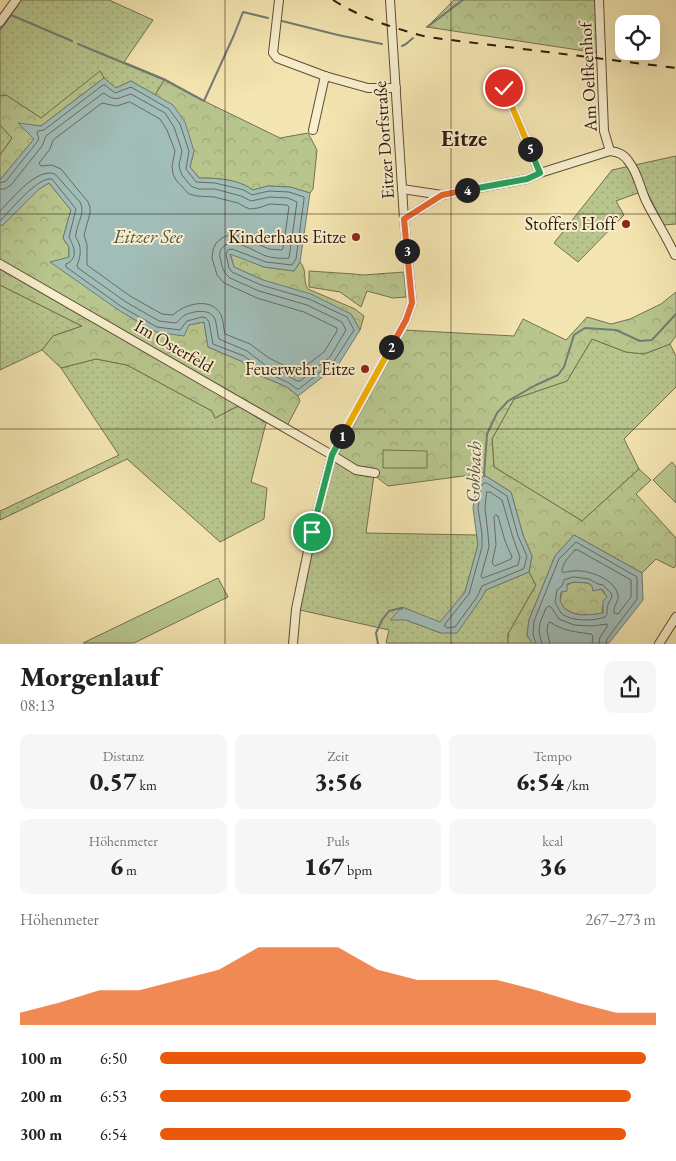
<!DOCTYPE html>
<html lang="de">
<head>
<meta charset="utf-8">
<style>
  :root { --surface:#fff; --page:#f6f6f6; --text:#202124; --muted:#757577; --accent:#ea580c }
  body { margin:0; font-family:"EB Garamond",serif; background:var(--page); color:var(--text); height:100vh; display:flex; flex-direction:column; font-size:19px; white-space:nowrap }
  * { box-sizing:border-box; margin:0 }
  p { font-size:16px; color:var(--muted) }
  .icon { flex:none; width:28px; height:28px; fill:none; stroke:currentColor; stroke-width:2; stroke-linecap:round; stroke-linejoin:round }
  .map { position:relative; height:644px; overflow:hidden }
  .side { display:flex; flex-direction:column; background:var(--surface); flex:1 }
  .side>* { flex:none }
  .controls { position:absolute; left:615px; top:15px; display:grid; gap:10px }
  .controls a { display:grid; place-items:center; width:45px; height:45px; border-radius:10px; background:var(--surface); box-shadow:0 5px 20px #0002; font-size:25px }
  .pin { position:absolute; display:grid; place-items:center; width:42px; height:42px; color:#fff; margin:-21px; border:2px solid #fff; border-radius:50%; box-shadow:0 1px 5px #0007 }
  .km { position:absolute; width:25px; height:25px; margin:-12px; border-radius:50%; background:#222; color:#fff; font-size:14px; line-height:25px; text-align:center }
  .round { display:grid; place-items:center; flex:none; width:52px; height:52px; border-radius:10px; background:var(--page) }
  .summary { display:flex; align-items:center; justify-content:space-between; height:85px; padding:0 20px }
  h1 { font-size:28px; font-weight:800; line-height:38px }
  .stats { display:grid; grid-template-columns:repeat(3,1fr); gap:8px; height:85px; padding:5px 20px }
  .stats div { display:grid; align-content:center; border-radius:10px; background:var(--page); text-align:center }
  .stats b { font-size:25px; font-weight:800 }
  .stats small { font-size:14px; font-weight:400 }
  .stats p { font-size:14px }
  .chart { height:140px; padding:10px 20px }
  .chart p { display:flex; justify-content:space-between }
  .chart svg { width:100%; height:90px; margin-top:5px; fill:var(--accent); opacity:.7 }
  ul { padding:0 20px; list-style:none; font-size:16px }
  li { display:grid; grid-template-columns:80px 60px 1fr; align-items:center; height:38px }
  li i { height:12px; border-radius:6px; background:var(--accent) }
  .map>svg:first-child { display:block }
</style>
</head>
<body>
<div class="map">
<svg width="676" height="644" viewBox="0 0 676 644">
  <defs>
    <pattern id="grass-dots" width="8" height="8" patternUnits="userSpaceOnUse" patternTransform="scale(1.25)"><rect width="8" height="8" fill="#b8c68e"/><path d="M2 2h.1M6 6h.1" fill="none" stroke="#9eaa79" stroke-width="1.8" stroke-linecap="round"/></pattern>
    <pattern id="forest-crowns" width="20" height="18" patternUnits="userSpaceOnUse" patternTransform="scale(1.25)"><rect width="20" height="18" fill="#b8c68e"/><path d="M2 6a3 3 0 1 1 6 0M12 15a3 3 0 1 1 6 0" fill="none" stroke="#9eaa79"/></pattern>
  </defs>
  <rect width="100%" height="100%" fill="#f4e6b2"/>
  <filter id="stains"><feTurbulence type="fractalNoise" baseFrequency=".004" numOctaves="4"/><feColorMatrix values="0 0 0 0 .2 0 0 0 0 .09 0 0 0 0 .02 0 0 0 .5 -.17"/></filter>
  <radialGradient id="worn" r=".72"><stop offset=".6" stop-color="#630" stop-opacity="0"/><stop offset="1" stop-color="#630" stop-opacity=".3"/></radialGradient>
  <!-- grass -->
  <g fill="url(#grass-dots)" stroke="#74704e">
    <path d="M19 0H109L153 20 124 62 165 79 155 95 131 81 116 88 104 78 100 72 41 118 6 95 0 96V27Z"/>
    <path d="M0 125 12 138 0 155Z"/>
    <path d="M676 156V224L664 225 646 190 616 201 624 215 578 262 554 243 612 170Z"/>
    <path d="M0 285 82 326 53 336 42 350 0 370Z"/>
    <path d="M592 339 626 352 644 354 670 344 676 356V387L624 439 639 469 582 521 494 467 492 439 514 399 567 381Z"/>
    <path d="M96 359 127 365 212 411 215 418 238 406 266 423 251 482 267 488 264 519 220 542 127 459 0 520V511L119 455 61 368Z"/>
    <path d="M334 459 374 475 366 533 477 535 478 545 465 592 440 623 402 607 406 620 441 633 481 599 486 590 529 572 536 585 508 634V643H386L389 630 300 610 310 557Z"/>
  </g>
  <!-- forest -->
  <g fill="url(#forest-crowns)" stroke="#74704e">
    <path d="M454 0H597L598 53 427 27Z"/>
    <path d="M100 71 104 78 41 126 19 124 34 139 0 180V155L12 138 0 125V96L6 95 41 118Z"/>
    <path d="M165 79 204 101 280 138 308 133 317 150 313 189 310 193 290 187 268 186 253 190C238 179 216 178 199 178L190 167 194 151 155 95Z"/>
    <path d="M49 183 71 210 63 238 69 247V258L50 262 189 325 204 322 208 347 241 361 259 375 287 387 298 396 300 401 284 432 238 406 215 418 212 411 127 365 96 359 61 368 42 350 53 336 82 326 0 285V224L2 226 39 189Z"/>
    <path d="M230 253 264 267 294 271 300 262C308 271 302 280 308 289L355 309 364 316 360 330 351 314 263 280 234 267Z"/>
    <path d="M309 271 354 274 363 275 404 272 406 297 393 298 367 291 361 307 340 292 309 287Z"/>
    <path d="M676 292V336L670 344 644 354 626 352 592 339 567 381 514 399 492 439 494 467 582 521 639 469 651 480 636 494 676 538V565L674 568 656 559 642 573 574 535 555 556 529 620 527 635 532 643H508V634L536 585 529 572 532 556 523 535 511 492 484 475 485 473 477 471 471 475 388 486 374 475 334 459 404 330 514 336 523 319 566 340 587 317 611 324 630 319 661 304Z"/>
    <path d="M574 582 588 583 593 586V590L601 589 607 597 602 608 603 613C592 615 577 617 567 610 564 609 562 604 560 601 562 590 564 585 574 582Z"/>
  </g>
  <!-- garden -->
  <g fill="#b8c68e" stroke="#74704e">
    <path d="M383 450 427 451V468H383Z"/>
    <path d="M672 462 676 467V503L653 480Z"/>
    <path d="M218 578 228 597 134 643H83Z"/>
  </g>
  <!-- water -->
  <g fill="#a1bdb8" stroke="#737b74" fill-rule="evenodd">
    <path d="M104 78 116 88 131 81 173 105 185 122 194 151 190 167 199 178C217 178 238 179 253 190L268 186 290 187 310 193 300 262 294 271 264 267 230 254 234 267 263 280 311 294 351 314 360 330 338 365 298 396 287 387 259 375 241 361 208 347 204 322 189 325 184 336 156 332 120 311 50 262 69 257V247L63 238 71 210 49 183 39 189 2 226 0 224V180L34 139 18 123 41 126Z"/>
    <path d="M484 475 511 492 523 535 532 556 529 572 486 590 481 599 457 633H441L406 620H390L402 607 440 622 465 592 478 545 473 508 476 485Z"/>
    <path d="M574 535 642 573 643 600 609 643H532L527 635 529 620 555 556ZM574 582 588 583 592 586 593 591 602 589 607 597 603 601V613C592 615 576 617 567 610 564 609 562 604 560 601L561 592 567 591V584Z"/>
  </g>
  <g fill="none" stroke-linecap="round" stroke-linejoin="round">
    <!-- shore -->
    <g stroke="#686b63" stroke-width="1">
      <path d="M130 102 160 119 167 130 175 151 172 166 173 174 176 180 189 194 197 196 214 197 238 203 245 207 250 209 258 208 270 204 287 205 289 207 283 248 282 250 269 249 239 236 229 235 222 238 216 243 213 250 212 258 217 275 224 283 257 298 304 312 337 328V331L324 352 299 371 297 372 269 358 250 344 225 334C223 328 224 321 221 315 212 296 184 304 173 315L162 314 130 296 87 265V245L84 235 90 213V207L88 202 61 169 52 165 41 166 39 163 50 149 53 140 102 103 116 106Z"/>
      <path d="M0 183 6 181 37 142 39 138 37 134 38 131 44 130 103 85H105L115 93 131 87 169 109 180 124 189 151 186 169 196 182 215 183 244 190 252 195 269 191 289 192 304 197V199L296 259 292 265 266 262 232 249 228 250 226 254 229 268 232 272 261 285 309 299 347 317 354 330 334 361 299 389H297L289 383 262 370 244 356 213 344 209 322 206 318 202 317 187 321 180 330 157 327 122 307 66 267V264C79 258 74 247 69 237L76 209 52 179C38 176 10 211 0 221"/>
      <path d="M0 189H5L11 185 42 146 46 136 102 94 104 93C116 103 119 97 131 94L165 113 174 127 182 151 179 165 180 170 182 175 191 186 198 189H215L241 196 251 201 270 197 288 198 297 202 289 258C282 259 273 258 266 256 255 252 233 236 223 247 219 251 219 256 221 261 222 268 224 273 230 278L259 291 307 305 342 322 346 330 330 357 300 381H297L276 369 265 365 247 351 219 339C217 333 217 325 215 319 210 308 194 311 185 315 181 317 179 321 176 323L159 321 126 302 78 268 77 265C80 259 82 249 78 241 76 237 75 238 76 234 77 222 86 213 80 202L55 174C37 167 12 199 0 211"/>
      <path d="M484 483H487L507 496 518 536 527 556 524 568 523 569 482 586 477 597 455 627 447 628 445 626V624L469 594 482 547V534L478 508 481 487Z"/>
      <path d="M487 492H490L502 500 513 538 520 557 518 565 483 578H482L481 576 489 547 488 534 485 508Z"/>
      <path d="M496 515 498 516 505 541 512 557 511 559 495 566 492 563 496 545 494 517Z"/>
      <path d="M575 550H578L631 580V597L618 614 614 613C613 605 619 602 618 595 615 579 587 569 573 571 568 571 566 573 562 572 562 563 569 557 575 550Z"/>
      <path d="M574 577 589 579 598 584 603 585 611 593 612 597C611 600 608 602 608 605 606 610 609 613 605 617 595 621 570 622 561 613 559 610 557 605 555 602L557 590 562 586 564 580Z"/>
      <path d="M536 644 533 634 534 621 559 559 576 542 637 577V599L607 639 606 644"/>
      <path d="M542 644 539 632 540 623 546 608 549 606 551 607 559 619 574 625 593 626 607 624V627L600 637 599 644"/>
      <path d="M550 644 547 631 548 624 550 622C563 631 576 632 591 634L593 636 592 644"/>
    </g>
    <!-- stream -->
    <g stroke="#737b74" stroke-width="2">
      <path d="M282 21 338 35 382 44"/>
      <path d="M427 27 463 0"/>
      <path d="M0 30 11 15 72 41"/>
      <path d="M78 44 165 80 204 101 234 35 243 12 268 18"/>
      <path d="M402 46 406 44 413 38"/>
      <path d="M484 476 487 434 497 413 508 401 536 385 558 375 564 367 574 335 585 328 616 330 640 341 652 340 676 314"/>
      <path d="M378 644 376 633 382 620 389 611 401 608 402 609"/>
    </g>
    <defs>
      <g id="street">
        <path d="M279 0 273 53 277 58 325 76 368 88H396"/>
        <path d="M599 0 604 131 610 151"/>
        <path d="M0 22 16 0"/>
        <path d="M504 88 540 173"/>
        <path d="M313 130 325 76"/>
        <path d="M402 189 442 195"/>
        <path d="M404 219 442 195 527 179 540 173 610 151C618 152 624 154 629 162 638 173 640 188 646 201 655 219 666 236 675 255"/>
        <path d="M0 264 332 455 356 470 375 473"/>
        <path d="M293 644 296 609 312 532 332 455 406 320 412 303 404 219 390 0"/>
        <path d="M659 644 676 617"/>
      </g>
    </defs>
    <!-- street casing -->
    <use href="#street" stroke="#604c37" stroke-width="10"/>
    <!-- street -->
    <use href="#street" stroke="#f8efcd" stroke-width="8"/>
    <!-- rail -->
    <path stroke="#2f190e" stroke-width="2" stroke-dasharray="9 9" stroke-linecap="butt" d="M333 0C363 19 394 28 427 37L676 68"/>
  </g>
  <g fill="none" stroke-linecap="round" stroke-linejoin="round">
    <defs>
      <path id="split-1" d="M312 532 332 455 342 436"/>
      <path id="split-2" d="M342 436 391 347"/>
      <path id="split-3" d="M391 347 406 320 412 303 407 251"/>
      <path id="split-4" d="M407 251 404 219 442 195 467 190"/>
      <path id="split-5" d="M467 190 527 179 540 173 530 149"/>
      <path id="split-6" d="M504 88 530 149"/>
    </defs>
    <!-- split-1 casing -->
    <use href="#split-1" stroke="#fff" stroke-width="10"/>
    <!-- split-2 casing -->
    <use href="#split-2" stroke="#fff" stroke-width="10"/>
    <!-- split-3 casing -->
    <use href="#split-3" stroke="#fff" stroke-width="10"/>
    <!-- split-4 casing -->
    <use href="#split-4" stroke="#fff" stroke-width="10"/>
    <!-- split-5 casing -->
    <use href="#split-5" stroke="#fff" stroke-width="10"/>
    <!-- split-6 casing -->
    <use href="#split-6" stroke="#fff" stroke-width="10"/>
    <!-- split-1 -->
    <use href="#split-1" stroke="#22a559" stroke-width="6"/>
    <!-- split-2 -->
    <use href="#split-2" stroke="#f5b400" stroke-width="6"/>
    <!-- split-3 -->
    <use href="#split-3" stroke="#f0652b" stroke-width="6"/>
    <!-- split-4 -->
    <use href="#split-4" stroke="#f0652b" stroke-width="6"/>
    <!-- split-5 -->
    <use href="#split-5" stroke="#22a559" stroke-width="6"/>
    <!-- split-6 -->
    <use href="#split-6" stroke="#f5b400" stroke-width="6"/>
  </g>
  <!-- grid -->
  <path fill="none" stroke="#2f190e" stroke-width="1" stroke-opacity="0.55" d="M225 0V644M451 0V644M0 214H676M0 429H676"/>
  <!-- markers -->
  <g fill="#8f2418" stroke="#f8efcd" stroke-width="2">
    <circle cx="626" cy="224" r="5"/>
    <circle cx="356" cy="237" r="5"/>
    <circle cx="365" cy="369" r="5"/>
  </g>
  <g text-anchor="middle" stroke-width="4" stroke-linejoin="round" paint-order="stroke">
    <!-- street labels -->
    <g font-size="18" fill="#2f190e" stroke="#f8efcd">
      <text transform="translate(588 77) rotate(-93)" y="6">Am Oelfkenhof</text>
      <text transform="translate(384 140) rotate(-94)" y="6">Eitzer Dorfstraße</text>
      <text transform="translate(174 346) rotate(30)" y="6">Im Osterfeld</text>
    </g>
    <!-- poi labels -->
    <g font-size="18" fill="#2f190e" stroke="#f8efcd" text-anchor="end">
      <text x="616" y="230">Stoffers Hoff</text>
      <text x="346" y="243">Kinderhaus Eitze</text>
      <text x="355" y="375">Feuerwehr Eitze</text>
    </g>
    <!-- water labels -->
    <g font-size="19" font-style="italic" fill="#57524a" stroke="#f8efcd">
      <text x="148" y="243">Eitzer See</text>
      <text transform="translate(473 472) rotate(-88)" y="7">Gohbach</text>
    </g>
    <!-- district labels -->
    <g font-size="22" font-weight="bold" fill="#2f190e" stroke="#f8efcd">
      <text x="464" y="146">Eitze</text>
    </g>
  </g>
  <rect width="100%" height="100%" filter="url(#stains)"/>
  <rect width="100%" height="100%" fill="url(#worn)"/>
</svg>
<div class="controls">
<a><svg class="icon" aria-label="locate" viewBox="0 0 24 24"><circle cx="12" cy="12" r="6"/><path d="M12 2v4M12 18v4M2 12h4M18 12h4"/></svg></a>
</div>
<div class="pin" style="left:312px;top:532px;background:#1e9e55"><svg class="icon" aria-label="arrive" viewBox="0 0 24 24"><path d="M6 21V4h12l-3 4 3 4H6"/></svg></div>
<div class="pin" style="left:504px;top:88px;background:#d93025"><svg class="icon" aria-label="check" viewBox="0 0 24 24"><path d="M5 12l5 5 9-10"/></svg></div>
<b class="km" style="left:342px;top:436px">1</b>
<b class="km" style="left:391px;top:347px">2</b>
<b class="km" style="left:407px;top:251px">3</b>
<b class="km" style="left:467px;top:190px">4</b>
<b class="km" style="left:530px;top:149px">5</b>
</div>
<section class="side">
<div class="summary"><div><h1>Morgenlauf</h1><p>08:13</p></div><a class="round"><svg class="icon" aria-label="share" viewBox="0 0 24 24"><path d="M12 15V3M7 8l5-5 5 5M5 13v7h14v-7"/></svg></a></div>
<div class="stats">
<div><p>Distanz</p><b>0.57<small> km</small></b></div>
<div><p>Zeit</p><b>3:56</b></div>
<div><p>Tempo</p><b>6:54<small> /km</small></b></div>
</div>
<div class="stats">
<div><p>Höhenmeter</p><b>6<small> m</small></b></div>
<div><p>Puls</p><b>167<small> bpm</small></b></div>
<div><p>kcal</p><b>36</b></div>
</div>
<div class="chart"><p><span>Höhenmeter</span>267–273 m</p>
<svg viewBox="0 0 160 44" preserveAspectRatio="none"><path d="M0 44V38L10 33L20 27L30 27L40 22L50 17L60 6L70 6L80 6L90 17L100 22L110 22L120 22L130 27L140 33L150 38L160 38V44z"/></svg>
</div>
<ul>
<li><b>100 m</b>6:50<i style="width:98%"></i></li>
<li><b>200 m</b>6:53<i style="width:95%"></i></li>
<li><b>300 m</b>6:54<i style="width:94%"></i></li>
</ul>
</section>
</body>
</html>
